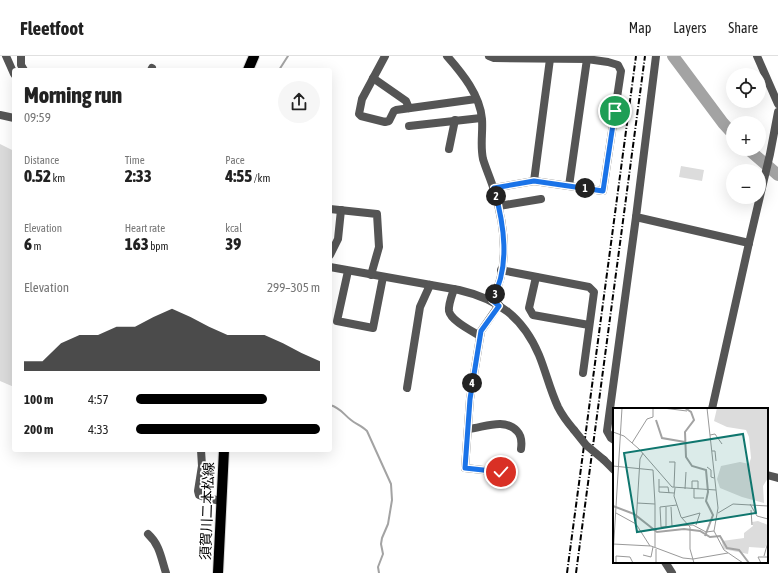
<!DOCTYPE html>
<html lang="en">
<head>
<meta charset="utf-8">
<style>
  :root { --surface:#fff; --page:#f6f6f6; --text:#222; --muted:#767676; --line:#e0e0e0; --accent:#000 }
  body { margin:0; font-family:"Asap Condensed","Noto Sans JP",sans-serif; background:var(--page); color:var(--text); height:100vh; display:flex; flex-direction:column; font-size:15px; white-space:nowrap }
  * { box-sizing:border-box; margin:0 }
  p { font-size:13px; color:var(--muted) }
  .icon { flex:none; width:22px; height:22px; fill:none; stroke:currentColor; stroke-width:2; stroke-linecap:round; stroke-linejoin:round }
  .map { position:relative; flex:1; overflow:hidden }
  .details { position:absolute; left:12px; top:12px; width:320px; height:384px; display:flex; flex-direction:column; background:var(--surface); border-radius:4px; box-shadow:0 4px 16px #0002 }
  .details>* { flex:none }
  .fabs { position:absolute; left:726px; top:12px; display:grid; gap:8px }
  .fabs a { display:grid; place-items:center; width:40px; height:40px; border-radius:50%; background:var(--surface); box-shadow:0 4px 16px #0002; font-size:20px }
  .pin { position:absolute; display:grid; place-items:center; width:34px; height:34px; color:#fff; margin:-17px; border:2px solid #fff; border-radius:50%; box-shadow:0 1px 4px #0007 }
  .km { position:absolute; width:20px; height:20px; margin:-10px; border-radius:50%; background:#222; color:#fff; font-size:11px; line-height:20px; text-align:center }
  .round { display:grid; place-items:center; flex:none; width:42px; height:42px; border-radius:21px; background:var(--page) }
  .headline { display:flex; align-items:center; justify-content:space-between; height:68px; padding:0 12px }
  h1 { font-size:22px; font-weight:800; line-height:30px }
  .figures { display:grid; grid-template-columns:repeat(3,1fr); gap:6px; height:68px; padding:4px 12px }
  .figures div { display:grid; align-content:center }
  .figures b { font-size:17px; font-weight:800 }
  .figures small { font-size:11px; font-weight:400 }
  .figures p { font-size:11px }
  .chart { height:112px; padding:8px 12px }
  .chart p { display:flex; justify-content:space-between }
  .chart svg { width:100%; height:72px; margin-top:4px; fill:var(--accent); opacity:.7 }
  ul { padding:0 12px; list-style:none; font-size:13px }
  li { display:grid; grid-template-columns:64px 48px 1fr; align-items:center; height:30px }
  li i { height:10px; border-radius:5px; background:var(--accent) }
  header { display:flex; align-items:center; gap:24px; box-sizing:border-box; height:56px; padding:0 20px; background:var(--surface); border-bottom:1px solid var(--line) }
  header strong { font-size:19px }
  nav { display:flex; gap:22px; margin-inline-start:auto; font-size:14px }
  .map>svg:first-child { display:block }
</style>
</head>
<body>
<header>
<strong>Fleetfoot</strong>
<nav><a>Map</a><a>Layers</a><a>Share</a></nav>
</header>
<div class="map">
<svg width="778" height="517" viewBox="0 0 778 517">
  <rect width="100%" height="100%" fill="#fff"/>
  <!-- green -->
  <g fill="#dcdcdc">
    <path d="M0 88 14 95V331L0 325Z"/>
    <path d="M681 110 704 114 702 125 679 121Z"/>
  </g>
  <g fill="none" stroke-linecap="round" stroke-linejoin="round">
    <!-- stream -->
    <g stroke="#a3a3a3" stroke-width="2">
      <path d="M279 14 288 0"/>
      <path d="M330 349C341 352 343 358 351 364 356 368 362 370 367 375L391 428 392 444 388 468 382 482 381 488 383 498 378 511 379 517"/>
    </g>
    <!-- river -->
    <g stroke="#a3a3a3" stroke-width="12">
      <path d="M673 0 723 67 733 78"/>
      <path d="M748 93 778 119"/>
    </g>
    <defs>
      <g id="major">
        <path d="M248 14 254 0"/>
        <path d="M218 517 224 394"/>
      </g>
    </defs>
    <!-- major casing -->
    <use href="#major" stroke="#dbdbdb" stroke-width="12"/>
    <!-- minor -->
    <g stroke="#555" stroke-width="8">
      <path d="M6 0 14 18"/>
      <path d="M21 0V9L24 14"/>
      <path d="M385 0 362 43 359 58 361 60 385 66 389 65 394 55 396 54 476 43"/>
      <path d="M447 0C462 17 480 39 482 63 483 77 480 89 483 103 486 113 491 124 494 134 505 170 510 211 492 244"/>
      <path d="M489 0 494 2 587 3 608 6 618 9 621 15 603 135 534 125 494 132"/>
      <path d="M656 0 636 161 749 187"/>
      <path d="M757 0 778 48"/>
      <path d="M151 14 152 12"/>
      <path d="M373 22 406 45 409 52"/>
      <path d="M0 59 14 62"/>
      <path d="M409 70 481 62"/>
      <path d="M449 93 455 64"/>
      <path d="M534 125 550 3"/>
      <path d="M569 130 587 3"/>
      <path d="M499 150 541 143"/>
      <path d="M330 153 377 158 379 191 371 219"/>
      <path d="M330 199 338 183 341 154"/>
      <path d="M330 211 459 234C498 243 523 261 539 299 546 316 550 334 558 351 562 359 568 367 574 374"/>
      <path d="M501 214 589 231 594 236 583 317"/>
      <path d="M348 215 337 265 373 272 383 221"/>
      <path d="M536 221 529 252 533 259 589 269"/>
      <path d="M454 233C452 239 448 249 449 255 451 265 472 275 480 280"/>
      <path d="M499 249 481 275 470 343 465 412 501 416"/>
      <path d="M407 332 420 251 430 229"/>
      <path d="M712 353 749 187 770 98 778 56"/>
      <path d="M468 373C483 372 504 361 517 375 522 380 522 386 521 393"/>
      <path d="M614 384 611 382 607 375 636 161"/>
      <path d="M201 394 202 410 198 435 199 439 207 442 221 445"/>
      <path d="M604 404 614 414"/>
      <path d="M767 419 778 422"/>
      <path d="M148 478C160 489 161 502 166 517"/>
      <path d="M665 506 672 517"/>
    </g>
    <!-- major -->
    <use href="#major" stroke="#000" stroke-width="10"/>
    <!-- rail -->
    <g stroke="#000" stroke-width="2" stroke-dasharray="6 2 1 2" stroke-linecap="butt">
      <path d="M567 517 636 0"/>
      <path d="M576 517 645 0"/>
    </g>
    <!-- minor-bridge -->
    <path stroke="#555" stroke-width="8" d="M574 374 586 389 604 404"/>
  </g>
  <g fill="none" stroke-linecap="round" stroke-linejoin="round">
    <defs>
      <path id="route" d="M501 416 465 412 470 343 481 275 499 250 492 244C511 210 504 168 494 132L534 125 603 135 615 55"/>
    </defs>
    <!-- route casing -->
    <use href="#route" stroke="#fff" stroke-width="8"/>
    <!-- route -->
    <use href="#route" stroke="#1a73e8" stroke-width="5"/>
  </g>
  <g text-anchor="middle" stroke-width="3.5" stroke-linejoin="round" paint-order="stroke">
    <!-- street labels -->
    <g font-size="14" fill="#000" stroke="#fff">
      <text transform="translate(207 455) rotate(-88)" y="5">須賀川二本松線</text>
    </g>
  </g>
  <!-- overview -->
  <g transform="translate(613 352)">
    <rect width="155" height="155" fill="#fff"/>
    <path d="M104 0H155V70L150 78 151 95 129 89 107 80 104 71 108 58 127 54 136 56 138 50 136 29 133 22 114 19 101 13ZM145 113 155 117V133L152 140 136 139 135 146 110 141 109 133 131 130V125L140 118 139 114Z" fill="#dcdcdc"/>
    <path fill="none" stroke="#a3a3a3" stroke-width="2" d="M72 0 78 4 81 12 72 24 73 49 79 58 93 62 95 84 93 93 100 107 92 128M43 12 49 30 72 34M0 98 21 106 44 124 71 121 87 123 97 129 107 128 114 140 126 142 136 155"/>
    <path fill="none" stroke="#999" stroke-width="1" d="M50 0 74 3M94 0 105 100 101 123 111 142 130 155M0 24 11 28 26 41 59 79 103 82M97 27 102 26 109 36M19 35 34 11 40 9V0M99 43H102L103 53M56 54H62L61 79M0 58 40 62 42 96M94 59 98 62V69L101 70M46 71V84L61 85M46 79H55L56 85M62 80 61 88 68 109 77 119V141L81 155M72 81 73 64M79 81V73H85V81M81 81V90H91M24 95 42 96V139M137 96 144 108 155 111M64 97 47 99 48 119 80 117 93 124 101 123M53 99V119M58 99 59 118M138 102 139 117M3 105 23 116 37 138M105 105 120 96 155 98M69 110 87 105 83 117M23 116 27 51 30 45M0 136 38 138 70 150 80 151 115 145M43 141V155M30 147 38 149 40 139M0 148 9 0M151 148 155 134M3 155V148L17 149 20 155M148 155 145 149H155"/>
    <path fill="#0f766e" fill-opacity="0.15" stroke="#0f766e" stroke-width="2" d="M130 26 143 105 24 124 11 45Z"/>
    <rect width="155" height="155" fill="none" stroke="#000" stroke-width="2"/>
  </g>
</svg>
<div class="fabs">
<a><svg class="icon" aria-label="locate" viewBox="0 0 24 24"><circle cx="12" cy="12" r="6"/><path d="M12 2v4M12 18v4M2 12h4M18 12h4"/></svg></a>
<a>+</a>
<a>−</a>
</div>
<div class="pin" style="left:615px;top:55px;background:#1e9e55"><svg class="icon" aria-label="arrive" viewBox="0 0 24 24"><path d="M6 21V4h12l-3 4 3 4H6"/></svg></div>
<div class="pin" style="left:501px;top:416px;background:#d93025"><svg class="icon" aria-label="check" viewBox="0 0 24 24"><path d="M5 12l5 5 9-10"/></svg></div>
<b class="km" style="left:585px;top:132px">1</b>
<b class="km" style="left:496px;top:140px">2</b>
<b class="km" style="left:495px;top:238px">3</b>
<b class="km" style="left:472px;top:327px">4</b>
<section class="details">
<div class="headline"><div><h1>Morning run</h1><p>09:59</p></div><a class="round"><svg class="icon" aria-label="share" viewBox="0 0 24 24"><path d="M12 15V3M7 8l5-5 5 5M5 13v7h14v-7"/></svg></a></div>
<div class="figures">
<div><p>Distance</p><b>0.52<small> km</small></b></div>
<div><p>Time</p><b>2:33</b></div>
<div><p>Pace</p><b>4:55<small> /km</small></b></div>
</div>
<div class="figures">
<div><p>Elevation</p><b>6<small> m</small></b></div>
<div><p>Heart rate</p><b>163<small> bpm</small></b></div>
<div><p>kcal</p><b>39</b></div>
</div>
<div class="chart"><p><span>Elevation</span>299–305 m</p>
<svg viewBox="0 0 160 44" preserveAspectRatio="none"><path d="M0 44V38L10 38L20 27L30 22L40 22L50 17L60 17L70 11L80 6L90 11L100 17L110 22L120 22L130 22L140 27L150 33L160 38V44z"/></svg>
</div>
<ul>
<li><b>100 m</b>4:57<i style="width:71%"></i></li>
<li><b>200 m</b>4:33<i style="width:100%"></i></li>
</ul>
</section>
</div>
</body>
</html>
